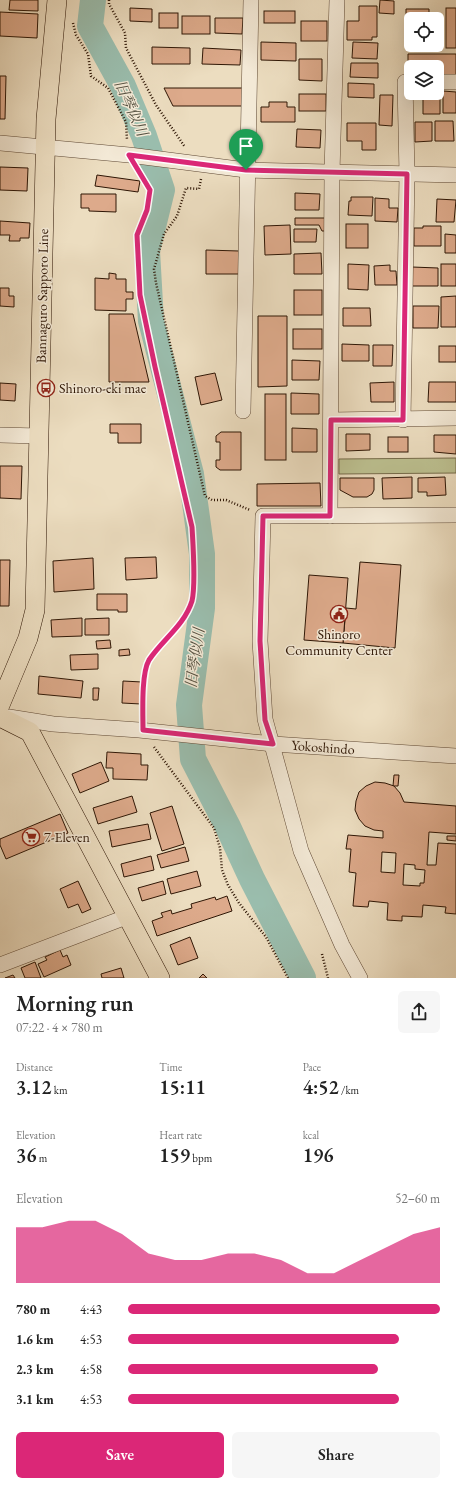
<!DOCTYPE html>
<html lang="en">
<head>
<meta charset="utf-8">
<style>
  :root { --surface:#fff; --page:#f6f6f6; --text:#222; --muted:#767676; --accent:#db2777 }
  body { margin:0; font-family:"EB Garamond","Noto Serif JP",serif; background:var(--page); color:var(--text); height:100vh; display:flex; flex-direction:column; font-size:15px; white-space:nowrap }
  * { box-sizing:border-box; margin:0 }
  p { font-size:13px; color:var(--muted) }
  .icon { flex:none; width:22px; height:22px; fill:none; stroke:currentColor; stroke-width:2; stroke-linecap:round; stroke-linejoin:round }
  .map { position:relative; height:978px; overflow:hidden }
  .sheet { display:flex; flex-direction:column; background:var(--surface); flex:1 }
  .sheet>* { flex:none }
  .fabs { position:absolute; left:404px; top:12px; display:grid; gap:8px }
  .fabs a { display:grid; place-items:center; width:40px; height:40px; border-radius:6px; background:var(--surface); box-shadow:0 4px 16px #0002; font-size:20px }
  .pin { position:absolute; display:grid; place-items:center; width:34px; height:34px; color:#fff; margin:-41px -17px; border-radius:50% 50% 50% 0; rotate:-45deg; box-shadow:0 0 4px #0007 }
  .pin .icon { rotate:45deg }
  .round { display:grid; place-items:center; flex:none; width:42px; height:42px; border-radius:6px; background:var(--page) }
  .headline { display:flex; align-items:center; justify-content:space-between; height:68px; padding:0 16px }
  h1 { font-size:22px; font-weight:600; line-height:30px }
  .figures { display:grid; grid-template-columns:repeat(3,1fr); gap:6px; height:68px; padding:4px 16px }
  .figures div { display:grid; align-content:center }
  .figures b { font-size:20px; font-weight:600 }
  .figures small { font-size:11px; font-weight:400 }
  .figures p { font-size:11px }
  .chart { height:112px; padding:8px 16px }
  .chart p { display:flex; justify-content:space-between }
  .chart svg { width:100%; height:72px; margin-top:4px; fill:var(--accent); opacity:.7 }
  .action { display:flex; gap:8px; margin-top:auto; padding:8px 16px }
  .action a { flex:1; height:46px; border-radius:6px; background:var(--accent); color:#fff; font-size:16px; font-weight:600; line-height:46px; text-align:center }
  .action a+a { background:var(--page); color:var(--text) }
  ul { padding:0 16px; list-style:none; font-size:13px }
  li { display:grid; grid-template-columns:64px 48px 1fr; align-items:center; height:30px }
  li i { height:10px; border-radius:5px; background:var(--accent) }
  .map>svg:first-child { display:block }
</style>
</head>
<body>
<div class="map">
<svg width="456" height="978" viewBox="0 0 456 978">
  <rect width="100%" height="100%" fill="#ecddc0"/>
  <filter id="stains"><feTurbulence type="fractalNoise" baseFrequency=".005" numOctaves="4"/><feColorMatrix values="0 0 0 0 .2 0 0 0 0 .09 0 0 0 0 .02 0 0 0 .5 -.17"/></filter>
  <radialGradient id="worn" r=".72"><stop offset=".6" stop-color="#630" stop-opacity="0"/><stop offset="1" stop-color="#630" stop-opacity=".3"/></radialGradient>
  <!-- green -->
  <path fill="#bcc090" stroke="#756b4a" d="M456 458V473L339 474V459Z"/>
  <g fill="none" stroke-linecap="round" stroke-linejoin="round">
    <!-- river -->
    <path stroke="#9abdad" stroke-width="26" d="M93 0 90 26 123 86 144 136 162 190 147 251 151 321 191 474 202 554V608L189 705 193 759 228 827 252 879 303 978"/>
  </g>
  <!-- building -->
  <g fill="#ddaa8b" stroke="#2e1605" fill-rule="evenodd">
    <path d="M10 0H38V11L9 10Z"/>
    <path d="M380 0 394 1V14L379 13Z"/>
    <path d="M359 6H377V37H372V40H347V21H359Z"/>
    <path d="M130 8 152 9V22L130 21Z"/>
    <rect x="446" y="8" width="10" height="40"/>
    <path d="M406 9H429V19H411V45H429V49H409V42H406Z"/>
    <rect x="264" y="11" width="31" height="12"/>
    <path d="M0 12 38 14 37 38 0 36Z"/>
    <rect x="159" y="13" width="19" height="15"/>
    <rect x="182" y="16" width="28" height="18"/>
    <path d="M215 18H243L242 34 215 33Z"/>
    <rect x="301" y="21" width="26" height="20"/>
    <path d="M261 42 296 43V61L261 60Z"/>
    <path d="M353 42 378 43 377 59 352 58Z"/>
    <path d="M152 47 190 48V64H152Z"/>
    <path d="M203 48 241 50 240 65 202 64Z"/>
    <path d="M408 54H456V75H437V67H411V75H408Z"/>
    <path d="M299 59H322V81L299 80Z"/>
    <path d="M351 63H378V78L350 77Z"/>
    <path d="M0 76H6L5 119H0Z"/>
    <path d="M348 83 374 84V98L348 97Z"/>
    <path d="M164 88H243V106H173Z"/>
    <path d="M437 90H440V114H423V93H437Z"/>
    <path d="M443 91 456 92V113H443Z"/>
    <rect x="299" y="94" width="27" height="17"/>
    <path d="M380 95H393L392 126 379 125Z"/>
    <path d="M269 102H287V107H295V122H261V107H269Z"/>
    <path d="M435 121H453L454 141H435Z"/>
    <path d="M415 122H432V141L415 142Z"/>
    <path d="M347 123H376V150H362V141H347Z"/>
    <path d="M297 129 321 130 320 148 296 147Z"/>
    <path d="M0 167 28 168 27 191 0 190Z"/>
    <path d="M97 175 140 181 138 192 95 186Z"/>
    <path d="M295 193 320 194 319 210H295Z"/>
    <path d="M81 194H116V212L89 211V208H81Z"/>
    <path d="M351 197H373L372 216 348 215 349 201H351Z"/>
    <path d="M375 198 389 199V208H398L397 222 375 221Z"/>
    <path d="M437 199 456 200 454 222H436Z"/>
    <path d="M295 218H327L326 231H322L319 225H295Z"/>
    <path d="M0 221 30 223 29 238H20V241H9L10 235H0Z"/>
    <rect x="346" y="224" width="22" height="24"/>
    <path d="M290 225 291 254 265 255 264 226Z"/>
    <path d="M423 226H441V246H414V228H423Z"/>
    <path d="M294 229H317L316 242H294Z"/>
    <path d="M445 234 456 235V253H445Z"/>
    <path d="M206 250 239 251V274H206Z"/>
    <path d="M321 253 322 274H294V254Z"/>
    <path d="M348 264 369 265 368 290 348 289Z"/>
    <rect x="441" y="264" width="15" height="22"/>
    <path d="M390 265V271H396L397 285H375L374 266Z"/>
    <path d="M412 267 438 268V286H412Z"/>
    <path d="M109 273 116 274V279H126V292H133V299H126V311L95 310V278L109 279Z"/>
    <path d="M0 288H9V296H14V307L0 306Z"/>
    <rect x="294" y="290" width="28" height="25"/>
    <path d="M456 296V327H441V297Z"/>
    <path d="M413 306H439L438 328H413Z"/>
    <path d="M343 308H370L371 326H343Z"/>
    <path d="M109 314H133L149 382H109Z"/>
    <path d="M258 316H287V386L258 387Z"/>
    <rect x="293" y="329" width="29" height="20"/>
    <path d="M342 344 369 345V361H342Z"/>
    <path d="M373 345H393L392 366H373Z"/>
    <rect x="439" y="346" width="17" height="16"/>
    <path d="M292 360 320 361 319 380H292Z"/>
    <path d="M215 373 222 400 201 405 195 377Z"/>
    <path d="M394 382V402H371L370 383Z"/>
    <path d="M429 382H456V402H428Z"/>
    <path d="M0 383 16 384 15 401 0 400Z"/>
    <path d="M291 393 319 394V414H291Z"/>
    <rect x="265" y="394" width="21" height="66"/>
    <path d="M110 424H141V443H118V433H110Z"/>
    <path d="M292 428 317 429V452H292Z"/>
    <path d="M221 432H241V470H220L216 467V460H220V442H216V436Z"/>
    <path d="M346 434H370V450L346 451Z"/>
    <path d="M434 435H456V454L434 452Z"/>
    <rect x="388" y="437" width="20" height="15"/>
    <path d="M0 466H22L21 499 0 498Z"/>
    <path d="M412 477V498L383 499 382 478Z"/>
    <path d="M445 477 446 495 427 496V492H418V478Z"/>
    <path d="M340 478H374V490L372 494 367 497H353L340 490Z"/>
    <path d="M320 483 321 506H257V484Z"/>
    <path d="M156 557 157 578 126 580 125 558Z"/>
    <path d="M93 558 94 589 54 592 53 561Z"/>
    <path d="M0 560H10L9 606H0Z"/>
    <path d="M360 562 401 565 395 648 343 643 346 608 356 609Z"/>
    <path d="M309 575 348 578 343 643 304 640Z"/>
    <path d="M97 594H127V612H118V610H97Z"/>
    <path d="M82 618V636L52 637 51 620Z"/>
    <path d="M109 618V635H85V619Z"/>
    <path d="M110 640 111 648 97 649 96 641Z"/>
    <path d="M129 649 130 655 119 656V650Z"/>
    <path d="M98 654V669L71 670 70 655Z"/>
    <path d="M39 676 83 681 81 698 38 694Z"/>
    <path d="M123 681 142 682 141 704 122 703Z"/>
    <path d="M93 688H99L98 700H93Z"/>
    <path d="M107 752 141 754V765H148L147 780 113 779V768H106Z"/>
    <path d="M101 762 109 781 80 793 72 774Z"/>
    <path d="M394 775H399L398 786H393Z"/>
    <path d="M375 782 385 783 394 786 400 793 404 802 456 806V834L429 832 427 865H436L438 843 456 844V914L445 913 446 907 423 905 422 917 402 916V921L387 920 388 903 369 901 368 907 353 906 356 873 349 872 351 849H346L348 835 383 838V831L374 830 365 826 359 819 355 810 356 801 359 792 366 786ZM382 852 396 853 395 873 381 872ZM404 864 415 865V869L425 870 424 883H420V886L403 885Z"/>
    <path d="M132 796 137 812 98 824 93 808Z"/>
    <path d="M172 806 184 844 162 851 150 813Z"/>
    <path d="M60 814 68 833 6 859 0 845V839Z"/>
    <path d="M148 824 151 839 112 847 109 831Z"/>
    <path d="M447 836H456V841L447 840Z"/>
    <path d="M185 847 189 861 161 868 157 855Z"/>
    <path d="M151 856 154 870 124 877 121 864Z"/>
    <path d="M197 871 201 886 171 894 167 879Z"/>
    <path d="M78 881 91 909 82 913 78 904 68 908 60 889Z"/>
    <path d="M163 881 166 894 142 901 138 888Z"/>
    <path d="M227 896 232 911 157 936 152 921 163 917 161 913 171 910 172 914 192 908 191 904 215 897 216 900Z"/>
    <path d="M190 937 198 958 178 965 170 945Z"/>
    <path d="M60 950 63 957 67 955 71 965 44 977 38 964 47 960 45 957Z"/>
    <path d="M35 962 41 978H25L21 968Z"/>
    <path d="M121 968 124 978H102L101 974Z"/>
    <path d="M203 974 207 978H199Z"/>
    <path d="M13 975 15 978H5Z"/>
  </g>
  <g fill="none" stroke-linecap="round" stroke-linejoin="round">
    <defs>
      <g id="minor">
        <path d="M437 82H456"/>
        <path d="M0 143 129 155 246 170 456 175"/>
        <path d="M243 411 251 0"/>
        <path d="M331 420 456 418"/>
        <path d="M403 420 407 174 405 82H411"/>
        <path d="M0 435 39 436"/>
        <path d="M330 516 332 172 337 0"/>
        <path d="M9 717 53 724 139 730 273 744 456 756"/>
        <path d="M0 965 126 917"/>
        <path d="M360 978 342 945 301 851 265 719 260 641 263 516 456 515"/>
      </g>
      <g id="major">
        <path d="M0 705 28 638 35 610 46 119 57 0"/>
        <path d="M0 717 30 732 160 978"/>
      </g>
    </defs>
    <!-- minor casing -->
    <use href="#minor" stroke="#5e4834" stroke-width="16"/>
    <!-- major casing -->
    <use href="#major" stroke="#2e1605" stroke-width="20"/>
    <!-- path -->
    <g stroke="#2e1605" stroke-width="2.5" stroke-dasharray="1 2" stroke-linecap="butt">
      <path d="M109 0V4L125 33 126 48 156 105 185 147"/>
      <path d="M73 23 76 35 88 54 91 76 108 88 126 122 127 140"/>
      <path d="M138 170 150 190 147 210 137 235 140 295 155 367 192 527C194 556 198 591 185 618 177 634 160 645 150 660 142 671 143 704 143 717"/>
      <path d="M201 179 199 189 186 188 177 216 164 234 154 269 156 283 205 496 212 500H226L250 510"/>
      <path d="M154 747 214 828 220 848 222 870 228 885 239 903 266 937 288 978"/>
      <path d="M322 954 328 978"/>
    </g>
    <!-- minor -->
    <use href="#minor" stroke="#f3e9d6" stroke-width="15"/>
    <!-- major -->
    <use href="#major" stroke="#ecddc0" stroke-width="19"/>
  </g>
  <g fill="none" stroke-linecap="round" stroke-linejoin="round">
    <defs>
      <path id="route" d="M129 155 246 170 407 174 403 420H331L330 516H263L260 641 265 720 273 744 143 730C143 713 141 674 149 660 163 639 184 626 192 601 196 584 193 545 192 527L155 367 140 295 137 235 147 210 150 190Z"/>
    </defs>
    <!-- route casing -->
    <use href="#route" stroke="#fff" stroke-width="8"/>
    <!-- route -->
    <use href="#route" stroke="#db2777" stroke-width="5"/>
  </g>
  <!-- icons -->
  <defs>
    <symbol id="bus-ring" viewBox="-11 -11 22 22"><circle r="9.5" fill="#f3e9d6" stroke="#8f2418" stroke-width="1.5"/><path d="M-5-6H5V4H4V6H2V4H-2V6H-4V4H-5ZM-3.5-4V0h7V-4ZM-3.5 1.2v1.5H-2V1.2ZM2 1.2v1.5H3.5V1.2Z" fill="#8f2418"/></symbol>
    <symbol id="civic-ring" viewBox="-11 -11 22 22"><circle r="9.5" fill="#f3e9d6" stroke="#8f2418" stroke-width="1.5"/><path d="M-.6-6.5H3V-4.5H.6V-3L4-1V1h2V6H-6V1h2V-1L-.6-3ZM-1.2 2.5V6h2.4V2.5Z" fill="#8f2418"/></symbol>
    <symbol id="supermarket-ring" viewBox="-11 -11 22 22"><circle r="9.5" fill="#f3e9d6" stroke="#8f2418" stroke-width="1.5"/><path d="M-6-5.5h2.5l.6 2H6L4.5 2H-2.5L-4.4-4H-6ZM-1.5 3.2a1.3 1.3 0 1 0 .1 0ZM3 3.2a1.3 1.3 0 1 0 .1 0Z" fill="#8f2418"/></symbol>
  </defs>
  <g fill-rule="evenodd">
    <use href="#bus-ring" x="36" y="378" width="20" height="20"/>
    <use href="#civic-ring" x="329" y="604" width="20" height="20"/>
    <use href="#supermarket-ring" x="21" y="827" width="20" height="20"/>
  </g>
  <g text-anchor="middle" stroke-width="3" stroke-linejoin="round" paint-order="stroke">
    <!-- street labels -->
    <g font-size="14" fill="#2e1605" stroke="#f3e9d6">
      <text transform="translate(42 296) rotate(-89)" y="5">Bannaguro Sapporo Line</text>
      <text transform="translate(323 747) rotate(4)" y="5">Yokoshindo</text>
    </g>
    <!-- poi labels -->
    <g font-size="14" fill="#2e1605" stroke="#f3e9d6" text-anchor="start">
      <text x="59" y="393">Shinoro-eki mae</text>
      <text x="339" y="639" text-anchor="middle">Shinoro<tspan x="339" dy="16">Community Center</tspan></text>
      <text x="44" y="842">7-Eleven</text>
    </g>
    <!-- water labels -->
    <g font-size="15" font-style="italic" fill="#545040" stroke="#f3e9d6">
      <text transform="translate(131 108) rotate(66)" y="5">旧琴似川</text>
      <text transform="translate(195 658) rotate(-82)" y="5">旧琴似川</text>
    </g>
  </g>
  <rect width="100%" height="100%" filter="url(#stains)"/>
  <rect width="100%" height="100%" fill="url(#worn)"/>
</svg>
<div class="fabs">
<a><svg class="icon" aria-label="locate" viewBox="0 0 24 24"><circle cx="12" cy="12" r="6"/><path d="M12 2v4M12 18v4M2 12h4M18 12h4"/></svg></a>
<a><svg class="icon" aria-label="layers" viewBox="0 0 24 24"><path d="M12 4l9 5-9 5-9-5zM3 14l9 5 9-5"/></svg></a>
</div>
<div class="pin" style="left:246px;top:170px;background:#1e9e55"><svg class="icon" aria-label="arrive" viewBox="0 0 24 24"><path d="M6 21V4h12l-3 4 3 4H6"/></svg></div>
</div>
<section class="sheet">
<div class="headline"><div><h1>Morning run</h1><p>07:22 · 4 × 780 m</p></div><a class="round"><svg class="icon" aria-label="share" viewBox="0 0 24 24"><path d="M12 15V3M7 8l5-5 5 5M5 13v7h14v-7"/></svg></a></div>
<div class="figures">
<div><p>Distance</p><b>3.12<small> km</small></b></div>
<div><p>Time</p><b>15:11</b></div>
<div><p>Pace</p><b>4:52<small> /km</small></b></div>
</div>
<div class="figures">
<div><p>Elevation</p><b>36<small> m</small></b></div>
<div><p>Heart rate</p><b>159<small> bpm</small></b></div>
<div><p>kcal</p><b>196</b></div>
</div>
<div class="chart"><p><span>Elevation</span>52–60 m</p>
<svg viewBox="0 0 160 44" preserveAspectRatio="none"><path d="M0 44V10L10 10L20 6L30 6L40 14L50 26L60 30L70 30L80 26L90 26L100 30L110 38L120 38L130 30L140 22L150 14L160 10V44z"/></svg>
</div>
<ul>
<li><b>780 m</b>4:43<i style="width:100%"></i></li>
<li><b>1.6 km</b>4:53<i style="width:87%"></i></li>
<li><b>2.3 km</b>4:58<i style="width:80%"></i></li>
<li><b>3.1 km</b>4:53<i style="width:87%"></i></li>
</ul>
<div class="action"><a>Save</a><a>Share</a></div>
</section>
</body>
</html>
